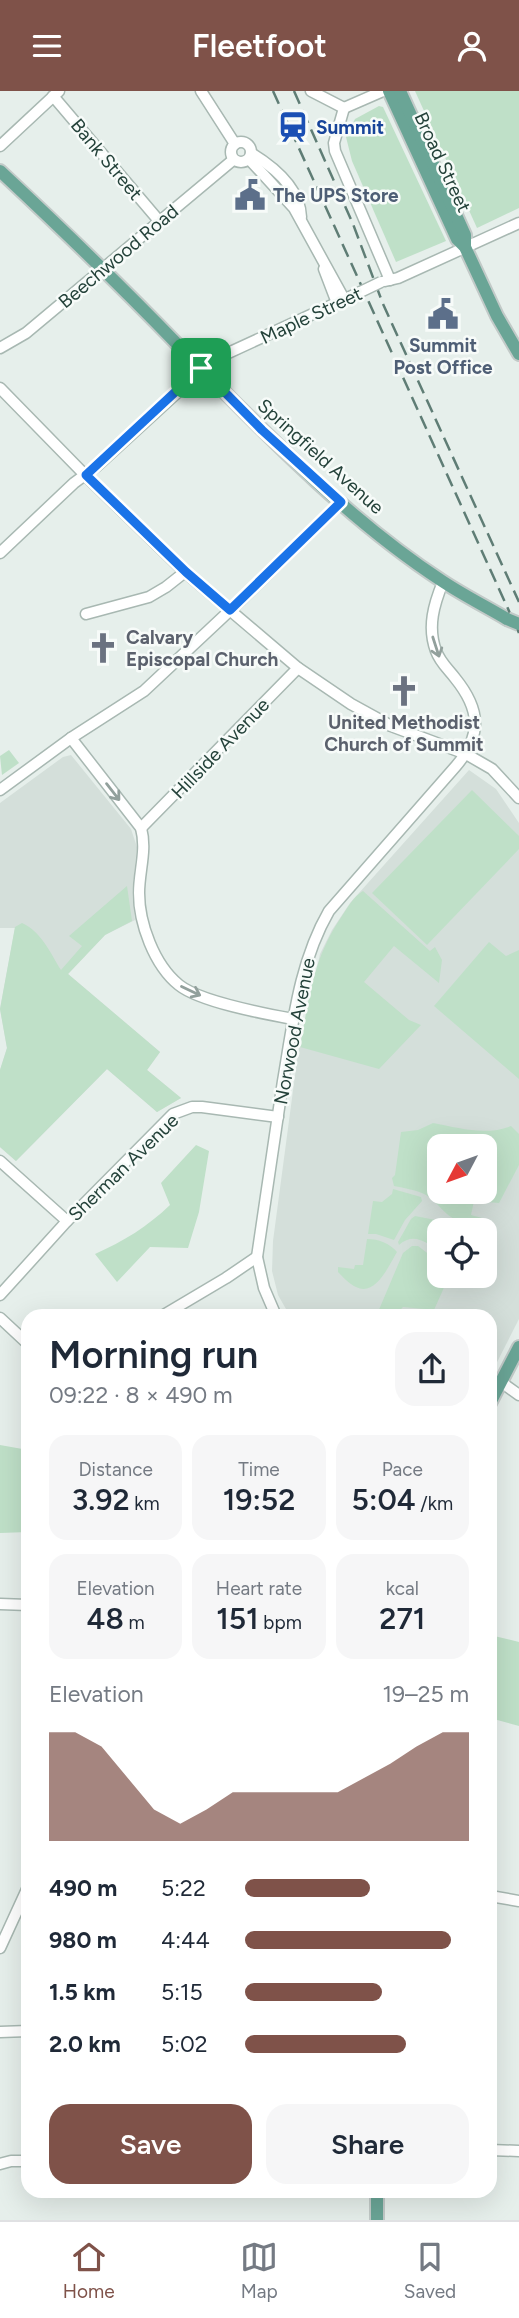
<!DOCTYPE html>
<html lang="en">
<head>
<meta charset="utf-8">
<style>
  :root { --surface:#fff; --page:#f6f6f7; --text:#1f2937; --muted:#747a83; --line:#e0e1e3; --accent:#7f5249 }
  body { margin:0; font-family:Figtree,sans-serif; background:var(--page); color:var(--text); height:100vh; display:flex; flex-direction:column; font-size:26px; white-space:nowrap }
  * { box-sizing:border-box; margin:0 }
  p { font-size:23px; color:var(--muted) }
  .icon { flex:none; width:38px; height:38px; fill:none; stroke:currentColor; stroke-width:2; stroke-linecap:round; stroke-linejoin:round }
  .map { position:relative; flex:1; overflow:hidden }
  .details { position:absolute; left:21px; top:1218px; width:476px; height:889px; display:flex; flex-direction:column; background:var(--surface); border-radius:21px; box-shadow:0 7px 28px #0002 }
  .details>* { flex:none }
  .needle { width:46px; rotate:229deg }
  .tools { position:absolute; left:427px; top:1043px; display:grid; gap:14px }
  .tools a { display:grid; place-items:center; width:70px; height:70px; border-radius:14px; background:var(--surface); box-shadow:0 7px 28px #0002; font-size:35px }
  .pin { position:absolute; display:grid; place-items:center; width:60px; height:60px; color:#fff; margin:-30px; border-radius:14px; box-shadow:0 4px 10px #0006 }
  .round { display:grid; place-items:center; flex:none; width:74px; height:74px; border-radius:21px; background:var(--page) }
  .overview { display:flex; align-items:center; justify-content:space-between; height:119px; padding:0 28px }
  h1 { font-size:38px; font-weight:600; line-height:52px }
  .stats { display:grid; grid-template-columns:repeat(3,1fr); gap:10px; height:119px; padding:7px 28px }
  .stats div { display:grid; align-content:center; border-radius:18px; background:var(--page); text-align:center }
  .stats b { font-size:30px; font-weight:600 }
  .stats small { font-size:19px; font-weight:400 }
  .stats p { font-size:19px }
  .chart { height:196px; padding:14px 28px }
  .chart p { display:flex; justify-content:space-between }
  .chart svg { width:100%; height:126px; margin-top:7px; fill:var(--accent); opacity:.7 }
  .action { display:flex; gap:14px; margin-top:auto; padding:14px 28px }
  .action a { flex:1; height:80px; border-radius:21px; background:var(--accent); color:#fff; font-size:28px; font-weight:600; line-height:80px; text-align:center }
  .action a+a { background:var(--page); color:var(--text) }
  ul { padding:0 28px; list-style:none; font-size:23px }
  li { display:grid; grid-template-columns:112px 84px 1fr; align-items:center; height:52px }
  li i { height:18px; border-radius:9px; background:var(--accent) }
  header { display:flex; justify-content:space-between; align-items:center; height:91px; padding:0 28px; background:var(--accent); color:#fff; font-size:32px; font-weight:600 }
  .tabs { display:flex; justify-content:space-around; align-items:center; height:98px; border-top:2px solid var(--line); background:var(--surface); font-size:19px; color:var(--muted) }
  .tabs a { display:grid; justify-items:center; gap:4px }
  .tabs .active { color:var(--accent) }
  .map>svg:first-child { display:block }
</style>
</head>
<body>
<header><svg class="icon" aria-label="menu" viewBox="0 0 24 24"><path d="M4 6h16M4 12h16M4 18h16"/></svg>Fleetfoot<svg class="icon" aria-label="person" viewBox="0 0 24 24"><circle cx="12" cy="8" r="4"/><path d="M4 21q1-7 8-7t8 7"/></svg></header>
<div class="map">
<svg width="519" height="2129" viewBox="0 0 519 2129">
  <rect width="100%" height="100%" fill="#e6efeb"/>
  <!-- built -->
  <g fill="#d4dfda" fill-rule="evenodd">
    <path d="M71 664 131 738 137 756 132 802 135 829 105 844 68 883 160 961 147 979 181 1007 157 1021 107 978 16 1070 0 1056V979L7 957 0 918 15 837H0V712L63 666Z"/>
    <path d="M469 679 496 698 519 732V1228L490 1285V1225H290L278 1204 272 1180 273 1150 298 962 320 863 332 839 350 812ZM439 1055H485V1101H439ZM439 1139H485V1185H439Z"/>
  </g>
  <!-- green -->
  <g fill="#bfe0c8" fill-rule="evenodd">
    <path d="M415 0H519V117L477 137Z"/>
    <path d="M379 15 383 16 446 150 396 171 352 70 346 46 355 28Z"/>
    <path d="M9 659 19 672 2 684 0 665Z"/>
    <path d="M472 699 519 745V758L427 854 372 802Z"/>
    <path d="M127 795 132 830 105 844 68 883 160 961 147 979 181 1007 157 1021 107 978 16 1070 0 1056V979L7 957 0 918 15 836 22 832C41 840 51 863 61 879L82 855 69 845Z"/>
    <path d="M363 800 430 860 435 856 442 869 439 892 394 855 364 891 409 929 421 934 379 978 300 956C309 907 313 867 342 825 348 816 354 805 363 800Z"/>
    <path d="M489 851 506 865 519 859V988L434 915Z"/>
    <path d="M433 1032C459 1037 486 1045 511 1035L519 1043V1074L499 1112 474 1110 471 1124 482 1127 480 1134 473 1132 472 1139H439V1161C426 1151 414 1141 399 1154L398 1151 411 1128 415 1125 456 1133 457 1129C445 1125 438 1111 426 1104 417 1099 404 1097 394 1095L392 1087 395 1084 401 1041 418 1039ZM439 1055H485V1101H439Z"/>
    <path d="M196 1054 209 1060 199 1121 188 1157 150 1156 117 1191 95 1163C124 1150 147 1136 170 1114L161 1092Z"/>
    <path d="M393 1098 421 1106 422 1110 405 1129 394 1149 376 1143H368L373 1110 382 1111 392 1103Z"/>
    <path d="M367 1148C379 1148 389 1152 397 1161 389 1174 376 1206 356 1196 349 1193 343 1186 338 1181V1176L354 1178 355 1174H363Z"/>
    <path d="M412 1155H418L439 1171V1185L446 1186V1192L434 1219 403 1216 394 1225 378 1221 403 1162Z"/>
    <path d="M0 1354 28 1359V1441L0 1442Z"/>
    <path d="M490 1544 519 1551V1635L490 1627Z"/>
  </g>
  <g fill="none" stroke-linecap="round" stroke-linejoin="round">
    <defs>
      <g id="minor">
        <path d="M201 0 235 53"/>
        <path d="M311 0 344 17"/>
        <path d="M53 5 160 131"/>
        <path d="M344 17 334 52 335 60 390 189"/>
        <path d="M344 17 383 0"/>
        <circle cx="241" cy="61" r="10"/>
        <path d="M0 55 59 0"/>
        <path d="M251 62C274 76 300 98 301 126"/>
        <path d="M249 68 294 117 344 208"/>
        <path d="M324 178 337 212"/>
        <path d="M385 190 398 187 519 132"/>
        <path d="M0 257 26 242 233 69"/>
        <path d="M0 297 86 385 185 481 298 577 351 613 391 635 466 663 492 678 519 707"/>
        <path d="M0 462 74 392 97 375 213 269 354 204"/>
        <path d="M86 523 149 506 166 496 185 481"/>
        <path d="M71 647 141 737C147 759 139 780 139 802 139 832 154 874 179 894 200 911 266 923 293 928"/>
        <path d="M0 699 71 647 144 600 240 510 341 411"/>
        <path d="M141 737 298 577"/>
        <path d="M0 1070 67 1130"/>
        <path d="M0 1204 67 1130 173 1023 192 1016H202L278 1026"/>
        <path d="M162 1225 226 1187 257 1166"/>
        <path d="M276 1225 264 1197 257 1166C266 1107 274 1049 283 990 293 932 299 872 329 820L456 675C482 644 481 619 455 587 448 578 440 571 436 560 427 536 434 513 443 491"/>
        <path d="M0 1227 28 1253"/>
        <path d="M501 1291 519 1304"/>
        <path d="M0 1513 28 1514"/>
        <path d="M490 1805 519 1810"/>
        <path d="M0 1857 28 1796"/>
        <path d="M0 1941 28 1940"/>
        <path d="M490 2059 519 2060"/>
        <path d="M0 2073 11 2070H28"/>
      </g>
      <g id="major">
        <path d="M389 0 457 148 465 156 497 225 519 263"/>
        <path d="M400 0 465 144V156"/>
        <path d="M0 80C61 137 120 194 178 254 260 337 344 426 442 490 463 504 485 515 507 528"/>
        <path d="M490 1312 519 1256"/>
        <path d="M377 2129V2100"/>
      </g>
    </defs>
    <!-- minor casing -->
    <use href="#minor" stroke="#a8b8b2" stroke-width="13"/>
    <!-- major casing -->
    <use href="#major" stroke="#c2cac8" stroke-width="16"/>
    <!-- minor -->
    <use href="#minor" stroke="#fff" stroke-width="10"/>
    <!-- major -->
    <use href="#major" stroke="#6aa596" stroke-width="12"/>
    <!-- rail -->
    <g stroke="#5f7d75" stroke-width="2.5" stroke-dasharray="14 7" stroke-linecap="butt">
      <path d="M273 0 519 542"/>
      <path d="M294 0 353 133 383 213 519 511"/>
    </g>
    <defs>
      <path id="minor-bridge" d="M354 204 381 191"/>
      <path id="major-bridge" d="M507 528 519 533"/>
    </defs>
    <!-- minor-bridge casing -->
    <use href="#minor-bridge" stroke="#a8b8b2" stroke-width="13" stroke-linecap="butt"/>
    <!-- major-bridge casing -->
    <use href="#major-bridge" stroke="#c2cac8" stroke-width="16" stroke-linecap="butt"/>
    <!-- minor-bridge -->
    <use href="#minor-bridge" stroke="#fff" stroke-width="10"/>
    <!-- major-bridge -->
    <use href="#major-bridge" stroke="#6aa596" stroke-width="12"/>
  </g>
  <!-- one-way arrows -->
  <defs><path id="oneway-shaft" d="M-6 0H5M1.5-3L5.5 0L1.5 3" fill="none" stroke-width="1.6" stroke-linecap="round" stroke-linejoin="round" transform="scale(1.75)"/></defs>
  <g stroke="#92a09c">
    <use href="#oneway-shaft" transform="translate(436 556) rotate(72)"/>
    <use href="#oneway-shaft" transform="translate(113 701) rotate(52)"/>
    <use href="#oneway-shaft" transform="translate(191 900) rotate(25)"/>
  </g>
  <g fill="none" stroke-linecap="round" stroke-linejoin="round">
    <defs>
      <path id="route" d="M201 277 262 339 341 411 230 519 186 481 86 384Z"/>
    </defs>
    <!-- route casing -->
    <use href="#route" stroke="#fff" stroke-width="14"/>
    <!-- route -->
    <use href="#route" stroke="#1a73e8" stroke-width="9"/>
  </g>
  <!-- icons -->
  <defs>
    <symbol id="station-bare" viewBox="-9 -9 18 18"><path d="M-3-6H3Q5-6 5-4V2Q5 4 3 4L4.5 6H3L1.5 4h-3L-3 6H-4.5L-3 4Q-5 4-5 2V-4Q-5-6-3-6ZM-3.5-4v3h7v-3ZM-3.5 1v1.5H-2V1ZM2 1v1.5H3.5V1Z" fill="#1a4fb4" stroke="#f7fbf9" stroke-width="2.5" paint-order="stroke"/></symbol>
    <symbol id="civic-bare" viewBox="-9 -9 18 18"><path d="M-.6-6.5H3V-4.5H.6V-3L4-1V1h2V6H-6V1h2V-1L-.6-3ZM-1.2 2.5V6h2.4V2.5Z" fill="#5c6f8a" stroke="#f7fbf9" stroke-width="2.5" paint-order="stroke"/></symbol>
    <symbol id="church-bare" viewBox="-9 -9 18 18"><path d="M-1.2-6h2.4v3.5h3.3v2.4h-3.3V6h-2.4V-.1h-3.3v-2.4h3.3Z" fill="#6b7280" stroke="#f7fbf9" stroke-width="2.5" paint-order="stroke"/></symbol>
  </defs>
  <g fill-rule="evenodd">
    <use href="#station-bare" x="271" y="14" width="44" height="44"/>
    <use href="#civic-bare" x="228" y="82" width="44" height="44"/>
    <use href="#civic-bare" x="421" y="201" width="44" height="44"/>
    <use href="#church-bare" x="81" y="535" width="44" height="44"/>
    <use href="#church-bare" x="382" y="578" width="44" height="44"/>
  </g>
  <g text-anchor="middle" stroke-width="5" stroke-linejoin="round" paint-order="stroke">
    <!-- transit labels -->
    <g font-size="19" font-weight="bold" fill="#164399" stroke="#f7fbf9" text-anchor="start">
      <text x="316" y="43">Summit</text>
    </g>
    <!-- street labels -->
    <g font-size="19" fill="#24423a" stroke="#f7fbf9">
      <text transform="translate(107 68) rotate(50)" y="7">Bank Street</text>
      <text transform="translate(443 71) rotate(65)" y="7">Broad Street</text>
      <text transform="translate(118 165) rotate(-40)" y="7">Beechwood Road</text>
      <text transform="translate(311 224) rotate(-25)" y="7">Maple Street</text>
      <text transform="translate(321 365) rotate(42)" y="7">Springfield Avenue</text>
      <text transform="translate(220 657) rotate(-46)" y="7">Hillside Avenue</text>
      <text transform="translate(294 940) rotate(-79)" y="7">Norwood Avenue</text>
      <text transform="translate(123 1076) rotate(-44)" y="7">Sherman Avenue</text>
    </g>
    <!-- service labels -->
    <g font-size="19" font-weight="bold" fill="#4e5e75" stroke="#f7fbf9" text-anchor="start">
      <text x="273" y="111">The UPS Store</text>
      <text x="443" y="261" text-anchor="middle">Summit<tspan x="443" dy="22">Post Office</tspan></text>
    </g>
    <!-- worship labels -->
    <g font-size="19" font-weight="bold" fill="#5b616d" stroke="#f7fbf9" text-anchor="start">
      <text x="126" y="553">Calvary<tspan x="126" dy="22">Episcopal Church</tspan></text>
      <text x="404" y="638" text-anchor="middle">United Methodist<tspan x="404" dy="22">Church of Summit</tspan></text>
    </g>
  </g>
</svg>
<div class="tools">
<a><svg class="needle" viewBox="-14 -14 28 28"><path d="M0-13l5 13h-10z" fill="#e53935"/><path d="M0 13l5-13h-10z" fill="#747a83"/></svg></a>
<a><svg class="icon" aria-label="locate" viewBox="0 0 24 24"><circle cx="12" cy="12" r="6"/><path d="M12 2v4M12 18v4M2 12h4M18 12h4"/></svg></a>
</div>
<div class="pin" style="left:201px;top:277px;background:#1e9e55"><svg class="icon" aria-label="arrive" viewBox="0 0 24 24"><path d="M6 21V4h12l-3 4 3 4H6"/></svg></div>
<section class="details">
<div class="overview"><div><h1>Morning run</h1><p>09:22 · 8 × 490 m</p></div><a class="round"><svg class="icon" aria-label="share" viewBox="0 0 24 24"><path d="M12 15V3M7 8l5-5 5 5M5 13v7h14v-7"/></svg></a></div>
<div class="stats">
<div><p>Distance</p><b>3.92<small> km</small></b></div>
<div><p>Time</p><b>19:52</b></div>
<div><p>Pace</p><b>5:04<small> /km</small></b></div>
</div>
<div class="stats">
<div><p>Elevation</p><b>48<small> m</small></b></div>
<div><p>Heart rate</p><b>151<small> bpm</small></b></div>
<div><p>kcal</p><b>271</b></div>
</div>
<div class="chart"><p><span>Elevation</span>19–25 m</p>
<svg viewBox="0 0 160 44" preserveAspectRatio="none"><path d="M0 44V6L10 6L20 11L30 22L40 33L50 38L60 33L70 27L80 27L90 27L100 27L110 27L120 22L130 17L140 11L150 6L160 6V44z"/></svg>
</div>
<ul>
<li><b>490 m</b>5:22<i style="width:56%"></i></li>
<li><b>980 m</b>4:44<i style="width:92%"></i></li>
<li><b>1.5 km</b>5:15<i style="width:61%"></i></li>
<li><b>2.0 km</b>5:02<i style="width:72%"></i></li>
</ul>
<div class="action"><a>Save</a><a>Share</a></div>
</section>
</div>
<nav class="tabs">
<a class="active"><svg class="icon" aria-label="home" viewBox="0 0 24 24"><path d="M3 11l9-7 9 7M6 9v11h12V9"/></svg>Home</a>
<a><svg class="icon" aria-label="map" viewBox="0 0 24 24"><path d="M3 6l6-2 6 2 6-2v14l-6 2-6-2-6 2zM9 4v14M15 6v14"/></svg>Map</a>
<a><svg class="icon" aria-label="saved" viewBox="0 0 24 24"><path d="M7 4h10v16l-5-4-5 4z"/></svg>Saved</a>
</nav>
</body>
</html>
